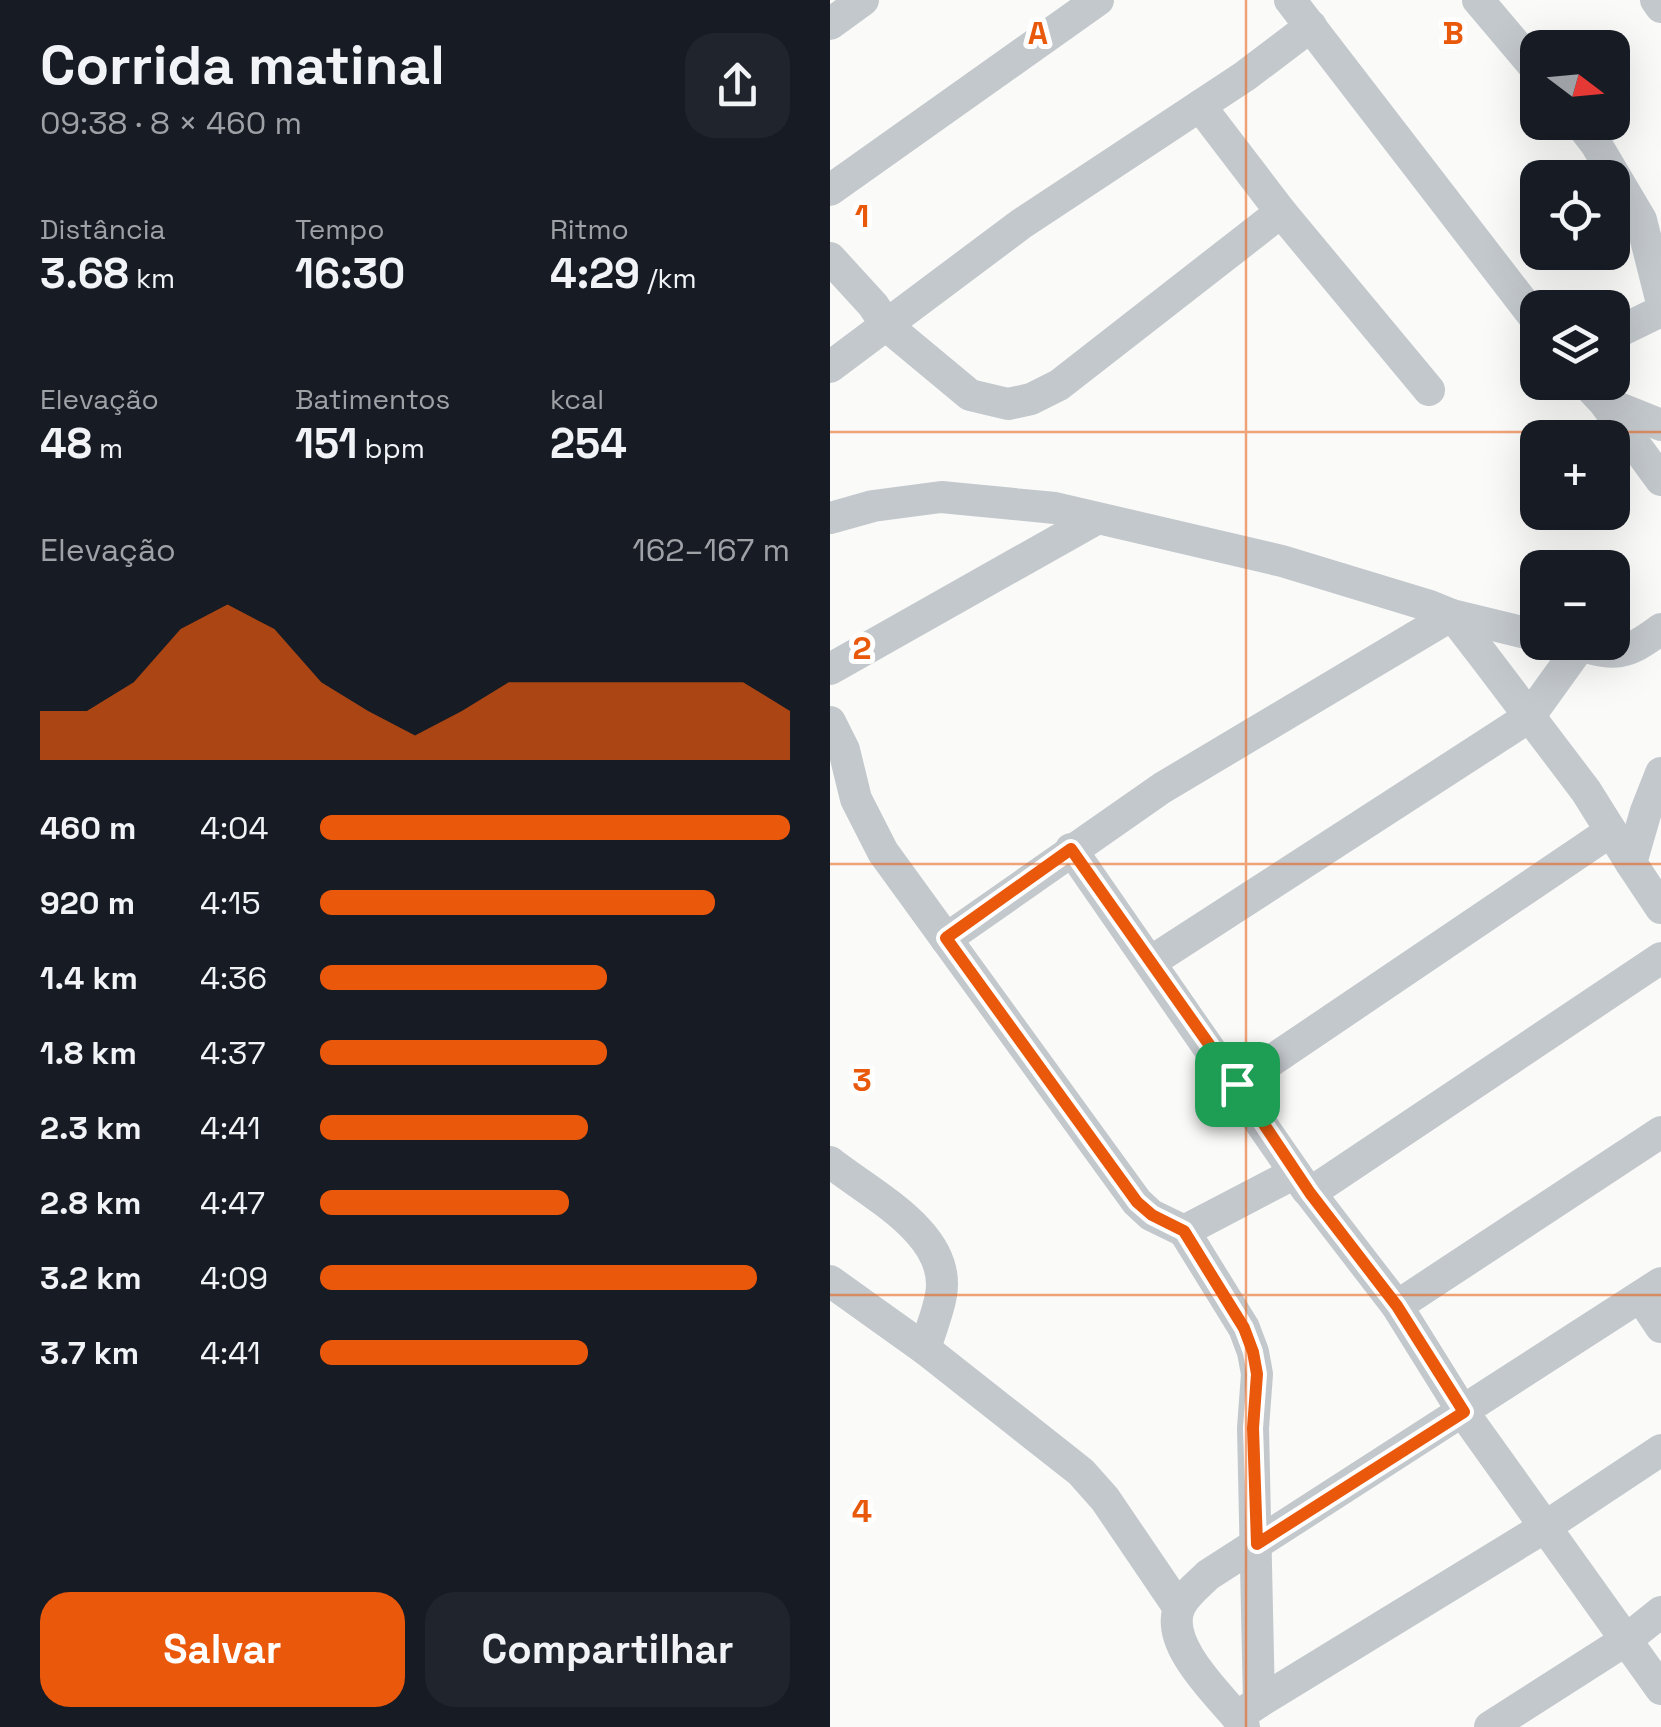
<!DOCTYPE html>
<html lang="pt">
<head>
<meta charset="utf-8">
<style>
  :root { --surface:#171b24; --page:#20242c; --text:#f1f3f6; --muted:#9ea1a6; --accent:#ea580c }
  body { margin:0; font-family:"Space Grotesk",sans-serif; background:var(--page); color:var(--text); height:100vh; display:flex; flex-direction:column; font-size:38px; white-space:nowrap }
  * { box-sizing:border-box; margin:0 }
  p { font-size:32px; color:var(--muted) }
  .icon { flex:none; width:55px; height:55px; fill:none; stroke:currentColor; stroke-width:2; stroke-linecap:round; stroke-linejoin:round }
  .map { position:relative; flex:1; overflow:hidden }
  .panel { display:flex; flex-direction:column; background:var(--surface); width:830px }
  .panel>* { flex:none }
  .needle { width:65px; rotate:106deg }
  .controls { position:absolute; left:690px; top:30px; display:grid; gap:20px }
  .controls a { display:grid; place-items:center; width:110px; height:110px; border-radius:20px; background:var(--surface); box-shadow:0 10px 40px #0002; font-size:50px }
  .pin { position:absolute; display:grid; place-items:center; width:85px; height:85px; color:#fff; margin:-42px; border-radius:20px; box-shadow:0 5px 15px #0006 }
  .round { display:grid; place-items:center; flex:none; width:105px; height:105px; border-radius:30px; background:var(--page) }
  .headline { display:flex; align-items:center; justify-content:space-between; height:170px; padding:0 40px }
  h1 { font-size:55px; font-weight:600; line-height:75px }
  .figures { display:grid; grid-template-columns:repeat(3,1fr); gap:15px; height:170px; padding:10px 40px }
  .figures div { display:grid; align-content:center }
  .figures b { font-size:42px; font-weight:600 }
  .figures small { font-size:28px; font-weight:400 }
  .figures p { font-size:28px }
  .chart { height:280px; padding:20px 40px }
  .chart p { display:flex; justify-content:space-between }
  .chart svg { width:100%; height:180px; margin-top:10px; fill:var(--accent); opacity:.7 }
  .cta { display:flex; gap:20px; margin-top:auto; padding:20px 40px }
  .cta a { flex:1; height:115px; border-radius:30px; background:var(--accent); color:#fff; font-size:40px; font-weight:600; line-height:115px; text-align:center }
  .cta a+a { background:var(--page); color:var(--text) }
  ul { padding:0 40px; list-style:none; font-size:32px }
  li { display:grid; grid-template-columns:160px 120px 1fr; align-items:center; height:75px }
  li i { height:25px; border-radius:12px; background:var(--accent) }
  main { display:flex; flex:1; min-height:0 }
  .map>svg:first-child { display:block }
</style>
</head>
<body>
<main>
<section class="panel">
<div class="headline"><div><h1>Corrida matinal</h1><p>09:38 · 8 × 460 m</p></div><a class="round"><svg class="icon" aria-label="share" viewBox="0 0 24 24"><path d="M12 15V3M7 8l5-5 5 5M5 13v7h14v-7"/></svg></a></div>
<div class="figures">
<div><p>Distância</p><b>3.68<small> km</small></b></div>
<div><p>Tempo</p><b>16:30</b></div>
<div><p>Ritmo</p><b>4:29<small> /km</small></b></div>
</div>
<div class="figures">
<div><p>Elevação</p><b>48<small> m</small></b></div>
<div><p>Batimentos</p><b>151<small> bpm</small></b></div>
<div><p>kcal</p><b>254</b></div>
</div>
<div class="chart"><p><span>Elevação</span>162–167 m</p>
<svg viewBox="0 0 160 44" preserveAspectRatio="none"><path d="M0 44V32L10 32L20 25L30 12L40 6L50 12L60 25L70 32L80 38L90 32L100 25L110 25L120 25L130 25L140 25L150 25L160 32V44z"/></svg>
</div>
<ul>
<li><b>460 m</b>4:04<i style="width:100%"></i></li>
<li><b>920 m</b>4:15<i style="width:84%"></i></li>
<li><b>1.4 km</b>4:36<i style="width:61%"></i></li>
<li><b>1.8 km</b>4:37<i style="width:61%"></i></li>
<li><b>2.3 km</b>4:41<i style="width:57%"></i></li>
<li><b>2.8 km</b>4:47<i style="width:53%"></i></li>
<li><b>3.2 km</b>4:09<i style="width:93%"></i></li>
<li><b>3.7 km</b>4:41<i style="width:57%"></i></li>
</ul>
<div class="cta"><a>Salvar</a><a>Compartilhar</a></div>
</section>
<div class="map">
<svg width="831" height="1727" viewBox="0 0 831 1727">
  <rect width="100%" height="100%" fill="#fafaf8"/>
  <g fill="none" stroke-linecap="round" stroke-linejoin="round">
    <!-- street -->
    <g stroke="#c3c8cc" stroke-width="32">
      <path d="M460 0 708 322"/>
      <path d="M648 0 708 71"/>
      <path d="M826 0 831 7"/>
      <path d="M0 24 33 0"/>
      <path d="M370 106 451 212 599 390"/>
      <path d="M749 122 766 144 811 220 831 299"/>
      <path d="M0 190 268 0"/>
      <path d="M0 258 43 305 57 326 140 395 178 404 201 399 229 385 451 212"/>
      <path d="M782 335 831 311"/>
      <path d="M0 367 191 224 415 76 481 26"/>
      <path d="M755 382 774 402 831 480"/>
      <path d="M774 402 831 425"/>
      <path d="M0 518 43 506 111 497 225 508 452 561 600 606 622 615 656 659 756 791 801 863"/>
      <path d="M736 642C784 654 790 660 831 629"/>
      <path d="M0 669 266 519"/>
      <path d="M0 722 14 750 26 799 53 852 307 1202 321 1215 354 1231 465 1173"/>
      <path d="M831 773 816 811 801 863 831 908"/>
      <path d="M241 849 477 1190"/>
      <path d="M116 939 332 788 622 615 708 636"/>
      <path d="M831 958 480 1193 567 1306 633 1412 831 1689"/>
      <path d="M322 961 699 717 750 646"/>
      <path d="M407 1084 781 831"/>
      <path d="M0 1162C41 1195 122 1234 111 1295 108 1313 100 1331 95 1349"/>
      <path d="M354 1231 414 1328 423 1352 427 1374 423 1428 429 1702"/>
      <path d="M0 1281 95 1349 251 1472 275 1499 349 1608"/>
      <path d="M811 1297 831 1327"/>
      <path d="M567 1306 831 1132"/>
      <path d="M407 1717C386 1692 333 1642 350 1606 356 1594 368 1585 378 1575L831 1283"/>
      <path d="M414 1727 407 1717 429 1702 715 1527 831 1450"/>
      <path d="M660 1727 796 1640 831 1612"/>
    </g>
  </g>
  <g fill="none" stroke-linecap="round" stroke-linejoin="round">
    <defs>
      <path id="route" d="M241 849 407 1084 480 1193 567 1306 634 1412 427 1544 423 1428 427 1374 423 1352 414 1328 354 1231 322 1215 307 1202 116 938Z"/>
    </defs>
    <!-- route casing -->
    <use href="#route" stroke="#fff" stroke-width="20"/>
    <!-- route -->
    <use href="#route" stroke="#ea580c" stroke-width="12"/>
  </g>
  <!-- grid -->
  <path fill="none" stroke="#e8590c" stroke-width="2.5" stroke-opacity="0.55" d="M416 0V1727M0 432H831M0 864H831M0 1295H831"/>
  <g font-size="32" text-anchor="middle" font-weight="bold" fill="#e8590c" stroke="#fff" stroke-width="10" stroke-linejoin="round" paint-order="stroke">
    <text x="208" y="44">A</text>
    <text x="623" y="44">B</text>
    <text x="32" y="227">1</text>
    <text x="32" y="659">2</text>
    <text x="32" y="1091">3</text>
    <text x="32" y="1522">4</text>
  </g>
</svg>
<div class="controls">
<a><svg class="needle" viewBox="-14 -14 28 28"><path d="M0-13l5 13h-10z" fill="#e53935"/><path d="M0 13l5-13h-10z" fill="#9ea1a6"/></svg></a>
<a><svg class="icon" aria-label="locate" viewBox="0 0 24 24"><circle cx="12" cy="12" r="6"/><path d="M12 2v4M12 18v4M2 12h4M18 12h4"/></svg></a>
<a><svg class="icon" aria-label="layers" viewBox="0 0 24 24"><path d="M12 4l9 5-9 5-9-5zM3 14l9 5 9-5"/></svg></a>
<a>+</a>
<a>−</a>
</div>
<div class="pin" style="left:407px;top:1084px;background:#1e9e55"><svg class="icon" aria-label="arrive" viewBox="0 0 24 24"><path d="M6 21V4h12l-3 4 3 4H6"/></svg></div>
</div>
</main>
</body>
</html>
